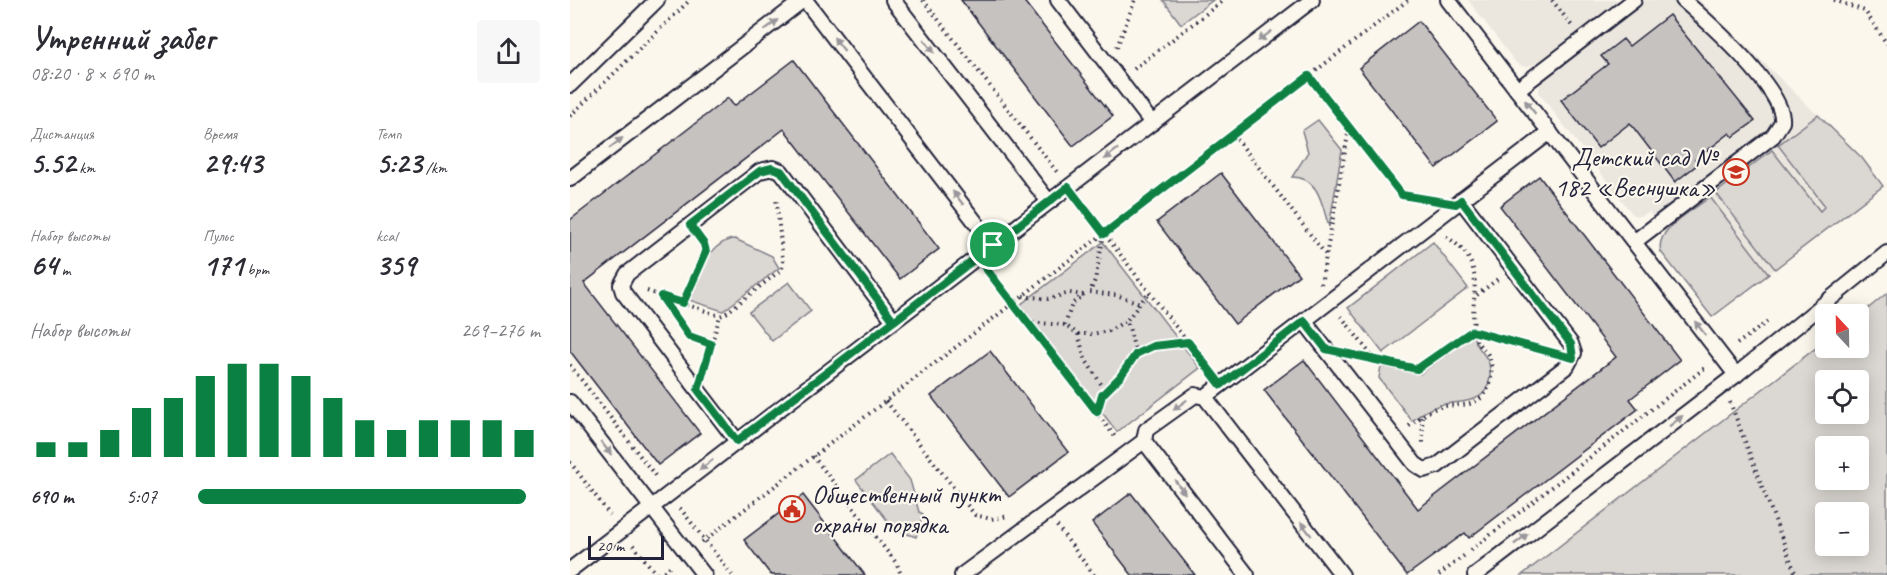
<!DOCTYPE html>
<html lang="ru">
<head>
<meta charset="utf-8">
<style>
  :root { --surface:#fff; --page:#f7f7f7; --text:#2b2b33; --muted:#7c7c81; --accent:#0b8043 }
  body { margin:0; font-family:Caveat,sans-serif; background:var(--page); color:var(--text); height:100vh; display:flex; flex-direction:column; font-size:22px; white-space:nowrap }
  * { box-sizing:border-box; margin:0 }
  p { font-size:20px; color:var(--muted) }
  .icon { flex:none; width:33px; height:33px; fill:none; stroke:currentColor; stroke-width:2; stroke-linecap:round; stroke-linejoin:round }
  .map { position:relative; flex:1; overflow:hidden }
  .panel { display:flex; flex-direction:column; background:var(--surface); width:570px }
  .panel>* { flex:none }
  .needle { width:39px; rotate:338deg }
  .buttons { position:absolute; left:1245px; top:304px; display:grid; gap:12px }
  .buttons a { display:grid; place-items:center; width:54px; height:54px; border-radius:6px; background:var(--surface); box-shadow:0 3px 15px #0003; font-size:30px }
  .scale { position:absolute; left:18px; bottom:15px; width:76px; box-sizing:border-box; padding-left:6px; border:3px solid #22223b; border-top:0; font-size:16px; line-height:21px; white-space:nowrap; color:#22223b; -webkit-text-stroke:4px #fbf7ec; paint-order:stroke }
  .pin { position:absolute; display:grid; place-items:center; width:51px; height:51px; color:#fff; margin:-26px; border:3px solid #fff; border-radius:50%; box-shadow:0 2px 6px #0007 }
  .round { display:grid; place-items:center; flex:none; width:63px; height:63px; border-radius:6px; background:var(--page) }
  .summary { display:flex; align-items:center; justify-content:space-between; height:102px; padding:0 30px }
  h1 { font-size:33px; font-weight:800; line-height:45px }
  .metrics { display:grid; grid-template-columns:repeat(3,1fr); gap:9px; height:102px; padding:6px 30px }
  .metrics div { display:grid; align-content:center }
  .metrics b { font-size:30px; font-weight:800 }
  .metrics small { font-size:16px; font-weight:400 }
  .metrics p { font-size:16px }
  .chart { height:168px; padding:12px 30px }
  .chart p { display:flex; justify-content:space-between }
  .chart svg { width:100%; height:108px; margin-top:6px; stroke:var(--accent); stroke-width:6 }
  ul { padding:0 30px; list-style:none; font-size:20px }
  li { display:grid; grid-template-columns:96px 72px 1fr; align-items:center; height:45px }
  li i { height:15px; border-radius:8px; background:var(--accent) }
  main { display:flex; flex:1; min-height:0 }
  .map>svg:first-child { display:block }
</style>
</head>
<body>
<main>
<section class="panel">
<div class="summary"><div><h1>Утренний забег</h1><p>08:20 · 8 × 690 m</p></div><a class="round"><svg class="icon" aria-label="share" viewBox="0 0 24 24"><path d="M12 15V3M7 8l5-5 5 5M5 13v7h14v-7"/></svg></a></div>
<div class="metrics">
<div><p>Дистанция</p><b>5.52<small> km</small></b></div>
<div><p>Время</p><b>29:43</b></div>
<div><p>Темп</p><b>5:23<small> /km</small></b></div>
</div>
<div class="metrics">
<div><p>Набор высоты</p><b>64<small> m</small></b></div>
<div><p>Пульс</p><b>171<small> bpm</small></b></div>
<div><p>kcal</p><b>359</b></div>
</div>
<div class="chart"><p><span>Набор высоты</span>269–276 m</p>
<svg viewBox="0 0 160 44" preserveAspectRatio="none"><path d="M5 44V38M15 44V38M25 44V33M35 44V24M45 44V20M55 44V11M65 44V6M75 44V6M85 44V11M95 44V20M105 44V29M115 44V33M125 44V29M135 44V29M145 44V29M155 44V33"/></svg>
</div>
<ul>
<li><b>690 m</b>5:07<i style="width:96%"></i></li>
</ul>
</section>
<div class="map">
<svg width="1317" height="575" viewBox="0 0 1317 575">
  <rect width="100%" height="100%" fill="#fbf7ec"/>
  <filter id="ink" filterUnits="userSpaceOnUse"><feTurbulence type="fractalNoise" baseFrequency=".0167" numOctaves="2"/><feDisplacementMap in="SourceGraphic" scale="12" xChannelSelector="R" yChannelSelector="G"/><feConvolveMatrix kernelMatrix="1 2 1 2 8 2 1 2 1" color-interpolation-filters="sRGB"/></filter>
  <g filter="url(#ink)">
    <!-- built -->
    <path fill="#ebe7df" d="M898 0H1129L1292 158 1313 186 1142 317 1091 252 1090 242 1094 232 1079 212 1070 216 1063 215 969 93 970 82 975 74 968 63 955 67 946 63Z"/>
    <!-- green -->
    <g fill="#dbd8d3" stroke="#7e7d87" stroke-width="1.5" fill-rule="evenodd">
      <path d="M593 0H643L611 24Z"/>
      <path d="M1248 115 1292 158 1313 186 1205 269 1146 193 1202 150 1250 211 1255 206 1208 145Z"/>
      <path d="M748 120 772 150 759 227C752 206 750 177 722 177L738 152 732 131Z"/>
      <path d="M1140 197 1199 274 1142 317 1091 252C1084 229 1124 210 1140 197Z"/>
      <path d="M165 239 202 256 209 268 153 311 119 300C120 280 143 239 165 239Z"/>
      <path d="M533 242 630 368 547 432 450 305Z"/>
      <path d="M863 242 898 288 813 353 778 308Z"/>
      <path d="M219 282 241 311 202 341 179 312Z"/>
      <path d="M1317 293V575H952L1255 341 1256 348H1288L1289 316ZM1256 381H1288V414H1256ZM1256 447H1288V480H1256ZM1256 513H1288V546H1256Z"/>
      <path d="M903 334C904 348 920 355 920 370 921 406 893 400 870 405 859 408 851 414 842 421L809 378 811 366 850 374Z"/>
      <path d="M320 454 340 480 349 512 353 514 346 537 324 529 286 480Z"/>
    </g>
    <!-- building -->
    <g fill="#c6c2c0" stroke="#22223b" stroke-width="1.5">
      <path d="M391 0H453L543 116 503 146Z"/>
      <path d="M1099 15 1185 121 1163 137 1160 133 1125 160 1128 164 1105 182 1060 123 1028 148 991 100 1038 64 1031 56 1053 39 1059 46Z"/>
      <path d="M849 21 927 121 866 168 789 68Z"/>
      <path d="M224 60 369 249 330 279 214 129 14 283 130 433 88 465 0 351V220L158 98 164 106Z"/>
      <path d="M651 173 729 275 665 324 587 222Z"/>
      <path d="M969 176 1110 360 1060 399 1068 409 899 538 895 533 837 575 694 390 734 360 848 509 1046 357 930 206Z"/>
      <path d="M420 351 498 452 439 497 361 396Z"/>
      <path d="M561 493 625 575H562L522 523Z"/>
      <path d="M233 495 295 575H201L174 540Z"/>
    </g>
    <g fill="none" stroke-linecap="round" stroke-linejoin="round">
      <defs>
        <g id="service">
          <path d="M235 0 423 245"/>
          <path d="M323 0 479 202"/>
          <path d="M488 0 582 123"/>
          <path d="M878 0 1166 375"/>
          <path d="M0 85 87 0"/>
          <path d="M947 90 1064 0"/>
          <path d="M0 179 233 0"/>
          <path d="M1064 242 1203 136 1212 122C1216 91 1137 21 1113 0"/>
          <path d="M734 321 845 464 854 470 867 466 997 366 1004 353 1001 344 891 200"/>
          <path d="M635 397 980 132"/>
          <path d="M0 402 134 575"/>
          <path d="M167 441 53 292 51 285 57 274 190 171 203 168 211 171 324 321"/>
          <path d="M0 570 742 0"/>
          <path d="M392 575 574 441"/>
          <path d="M677 575 574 441 576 430 625 395 635 397 772 575"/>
          <path d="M905 575 1166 375 1317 253"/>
        </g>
      </defs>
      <!-- service casing -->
      <use href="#service" stroke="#22223b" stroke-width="18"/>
      <!-- path -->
      <g stroke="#22223b" stroke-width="4" stroke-dasharray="1.5 4.5" stroke-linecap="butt">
        <path d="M353 0 487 172"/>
        <path d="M982 0 1002 26"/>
        <path d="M1264 0 1295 11 1317 44"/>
        <path d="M547 47 565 0"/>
        <path d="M564 69 654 0"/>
        <path d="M739 76 830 193 840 198 860 201"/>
        <path d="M0 116 120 0"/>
        <path d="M663 134 756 255"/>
        <path d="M510 202 639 370"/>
        <path d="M534 234 525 280 520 292 546 295 570 303"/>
        <path d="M419 273 546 438"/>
        <path d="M751 284 779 129"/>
        <path d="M77 291 150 316 155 314 212 269 213 261 206 198"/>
        <path d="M907 295 929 278"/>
        <path d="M453 296 478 299 500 293 513 295"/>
        <path d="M92 297 119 336 141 344"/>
        <path d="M113 303 136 254 131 240"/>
        <path d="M771 316 805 360"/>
        <path d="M457 322 495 325 508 334H521L539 331 557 320"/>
        <path d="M495 325 502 304 514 294"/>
        <path d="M508 334 515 359 535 390"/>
        <path d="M1167 344 1197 322"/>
        <path d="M566 354 557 320 579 292"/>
        <path d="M786 356 847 369 905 330 983 352"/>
        <path d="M0 365 87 478"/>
        <path d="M135 366 150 316"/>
        <path d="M316 401 405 515 421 519 439 516"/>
        <path d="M1160 402 1226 575"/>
        <path d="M527 412 532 395 551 377 566 354 583 346 618 342"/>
        <path d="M852 417 853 443"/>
        <path d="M839 426C849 419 858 410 870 407 886 403 901 409 913 396 923 384 925 366 917 353 914 348 907 345 906 339 895 297 924 266 875 236"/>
        <path d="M243 456 327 564 331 575"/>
        <path d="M0 462 40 515"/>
        <path d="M110 508 162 575"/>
        <path d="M487 526 524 575"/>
        <path d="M132 542 838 0"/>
        <path d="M63 545 87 575"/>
        <path d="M901 550 1136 367"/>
        <path d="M89 575 102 565"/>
        <path d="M869 575 895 555"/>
      </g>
      <!-- service -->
      <use href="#service" stroke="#fbf7ec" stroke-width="14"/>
    </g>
    <!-- one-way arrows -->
    <defs><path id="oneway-solid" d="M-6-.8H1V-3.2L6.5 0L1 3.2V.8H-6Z" transform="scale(1.5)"/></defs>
    <g fill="#99979c">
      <use href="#oneway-solid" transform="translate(201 25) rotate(-38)"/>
      <use href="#oneway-solid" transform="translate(695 36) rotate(143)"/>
      <use href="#oneway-solid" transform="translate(269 44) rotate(-128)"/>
      <use href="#oneway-solid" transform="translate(359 46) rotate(52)"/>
      <use href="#oneway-solid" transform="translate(960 107) rotate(-128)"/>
      <use href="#oneway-solid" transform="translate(46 143) rotate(-38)"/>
      <use href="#oneway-solid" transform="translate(541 154) rotate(142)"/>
      <use href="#oneway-solid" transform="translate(388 198) rotate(-128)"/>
      <use href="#oneway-solid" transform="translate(1130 328) rotate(-128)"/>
      <use href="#oneway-solid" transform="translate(610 405) rotate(143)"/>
      <use href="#oneway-solid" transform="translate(1106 421) rotate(-38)"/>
      <use href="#oneway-solid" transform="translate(36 448) rotate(52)"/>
      <use href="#oneway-solid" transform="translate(136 465) rotate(142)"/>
      <use href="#oneway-solid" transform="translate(610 487) rotate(53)"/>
      <use href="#oneway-solid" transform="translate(736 529) rotate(-128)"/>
      <use href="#oneway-solid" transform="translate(951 539) rotate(-38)"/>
    </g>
  </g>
  <g fill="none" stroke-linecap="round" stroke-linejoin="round" filter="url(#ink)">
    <defs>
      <path id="route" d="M423 245 167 441 128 390 141 344 119 336 91 296 113 303 136 252 134 244 120 225 190 171 202 168 211 171 324 321 407 257 527 412 532 395 550 377 566 354 583 346 618 342 651 385 734 321 756 349 847 369 902 331 1003 358 1001 344 891 200 886 204 832 195 739 76 534 234 498 187 423 245"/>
    </defs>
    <!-- route casing -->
    <use href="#route" stroke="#fff" stroke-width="12"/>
    <!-- route -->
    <use href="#route" stroke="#0b8043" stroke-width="8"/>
  </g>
  <!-- icons -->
  <defs>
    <symbol id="school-ring" viewBox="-11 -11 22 22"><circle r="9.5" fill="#fbf7ec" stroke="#c8321e" stroke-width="1.5"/><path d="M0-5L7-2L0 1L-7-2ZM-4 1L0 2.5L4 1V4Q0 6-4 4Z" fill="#c8321e"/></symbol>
    <symbol id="civic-ring" viewBox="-11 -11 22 22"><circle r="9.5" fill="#fbf7ec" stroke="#c8321e" stroke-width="1.5"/><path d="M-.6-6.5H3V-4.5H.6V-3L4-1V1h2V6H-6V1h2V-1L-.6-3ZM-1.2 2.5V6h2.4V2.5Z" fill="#c8321e"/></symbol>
  </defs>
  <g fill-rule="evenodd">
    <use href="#school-ring" x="1151" y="157" width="30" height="30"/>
    <use href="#civic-ring" x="207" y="494" width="30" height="30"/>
  </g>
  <g text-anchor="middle" stroke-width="4.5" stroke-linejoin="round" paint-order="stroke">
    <!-- poi labels -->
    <g font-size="26" fill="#22223b" stroke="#fbf7ec" text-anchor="end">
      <text x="1146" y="166">Детский сад №<tspan x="1146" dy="30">182 «Веснушка»</tspan></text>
      <text x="242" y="503" text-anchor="start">Общественный пункт<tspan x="242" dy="30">охраны порядка</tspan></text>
    </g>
  </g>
</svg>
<div class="buttons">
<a><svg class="needle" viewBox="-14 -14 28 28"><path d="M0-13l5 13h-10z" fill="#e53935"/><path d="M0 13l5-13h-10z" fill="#7c7c81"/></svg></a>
<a><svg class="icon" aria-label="locate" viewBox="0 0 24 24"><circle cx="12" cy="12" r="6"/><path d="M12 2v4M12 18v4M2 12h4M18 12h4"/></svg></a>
<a>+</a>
<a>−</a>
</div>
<div class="scale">20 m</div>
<div class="pin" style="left:423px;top:245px;background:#1e9e55"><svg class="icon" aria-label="arrive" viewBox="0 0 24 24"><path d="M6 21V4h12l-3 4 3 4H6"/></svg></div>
</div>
</main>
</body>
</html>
